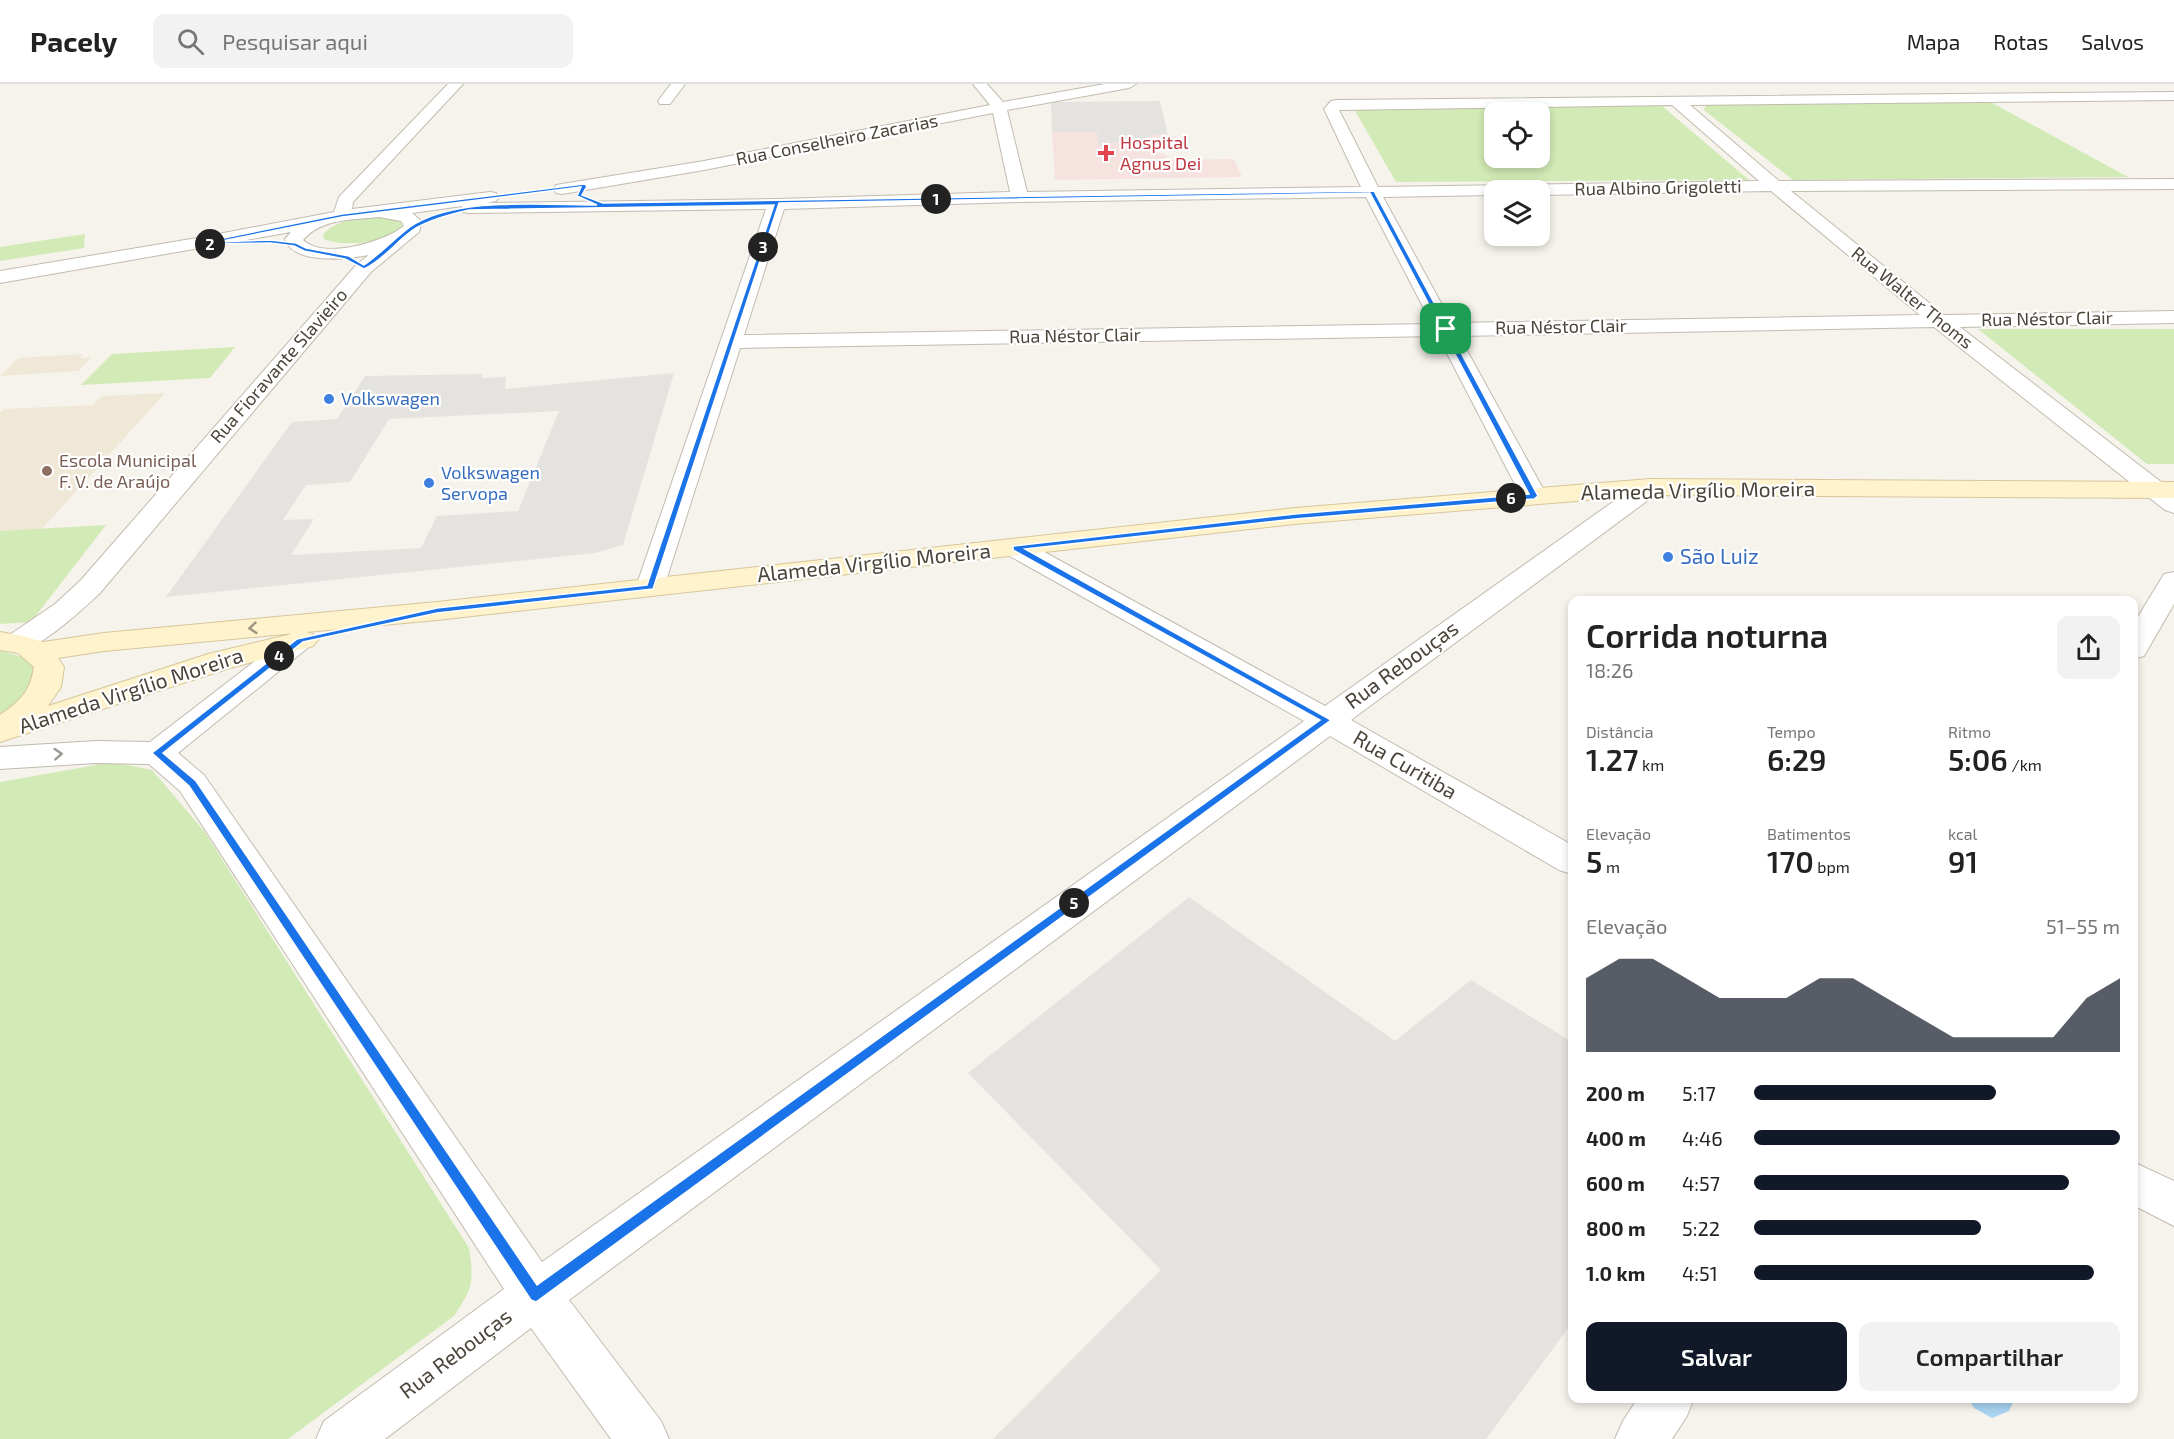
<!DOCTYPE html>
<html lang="pt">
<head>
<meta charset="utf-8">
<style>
  :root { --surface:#fff; --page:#f2f2f2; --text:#222; --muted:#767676; --line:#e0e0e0; --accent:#111827 }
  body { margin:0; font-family:"Exo 2",sans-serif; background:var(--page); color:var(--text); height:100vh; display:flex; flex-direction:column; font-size:22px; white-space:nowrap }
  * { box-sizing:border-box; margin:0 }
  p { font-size:20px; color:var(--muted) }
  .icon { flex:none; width:33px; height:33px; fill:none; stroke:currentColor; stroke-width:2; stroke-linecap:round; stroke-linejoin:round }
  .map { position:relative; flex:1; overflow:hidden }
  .drawer { position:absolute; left:1568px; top:512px; width:570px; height:807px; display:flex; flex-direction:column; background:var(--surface); border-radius:12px; box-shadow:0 3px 9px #0003 }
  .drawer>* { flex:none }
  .tools { position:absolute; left:1484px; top:18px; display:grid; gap:12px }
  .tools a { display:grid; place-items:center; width:66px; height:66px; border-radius:12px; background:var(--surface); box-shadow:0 3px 9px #0003; font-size:30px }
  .pin { position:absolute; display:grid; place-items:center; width:51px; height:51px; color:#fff; margin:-26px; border-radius:12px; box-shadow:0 3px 9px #0006 }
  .km { position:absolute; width:30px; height:30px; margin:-15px; border-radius:50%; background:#222; color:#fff; font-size:16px; line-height:30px; text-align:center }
  .round { display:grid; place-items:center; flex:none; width:63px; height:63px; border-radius:12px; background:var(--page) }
  .head { display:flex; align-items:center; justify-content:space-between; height:102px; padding:0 18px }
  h1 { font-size:33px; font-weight:600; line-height:45px }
  .metrics { display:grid; grid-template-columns:repeat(3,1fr); gap:9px; height:102px; padding:6px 18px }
  .metrics div { display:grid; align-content:center }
  .metrics b { font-size:30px; font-weight:600 }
  .metrics small { font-size:16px; font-weight:400 }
  .metrics p { font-size:16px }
  .chart { height:168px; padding:12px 18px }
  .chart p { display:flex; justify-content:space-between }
  .chart svg { width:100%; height:108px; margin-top:6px; fill:var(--accent); opacity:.7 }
  .button { display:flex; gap:12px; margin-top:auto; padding:12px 18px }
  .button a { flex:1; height:69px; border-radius:12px; background:var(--accent); color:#fff; font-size:24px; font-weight:600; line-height:69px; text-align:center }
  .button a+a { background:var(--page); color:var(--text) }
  ul { padding:0 18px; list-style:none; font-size:20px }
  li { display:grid; grid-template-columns:96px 72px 1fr; align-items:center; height:45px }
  li i { height:15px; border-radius:8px; background:var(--accent) }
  header { display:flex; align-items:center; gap:36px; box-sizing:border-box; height:84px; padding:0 30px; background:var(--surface); border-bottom:2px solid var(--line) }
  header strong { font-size:28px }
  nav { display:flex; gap:33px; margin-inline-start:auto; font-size:21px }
  .search { width:420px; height:54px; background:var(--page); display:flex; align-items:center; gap:15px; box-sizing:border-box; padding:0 21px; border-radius:12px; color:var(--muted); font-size:22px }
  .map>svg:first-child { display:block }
</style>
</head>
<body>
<header>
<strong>Pacely</strong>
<div class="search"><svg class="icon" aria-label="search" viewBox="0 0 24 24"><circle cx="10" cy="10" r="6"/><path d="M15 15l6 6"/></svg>Pesquisar aqui</div>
<nav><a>Mapa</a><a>Rotas</a><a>Salvos</a></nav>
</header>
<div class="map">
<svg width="2174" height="1355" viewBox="0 0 2174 1355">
  <rect width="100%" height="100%" fill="#f6f3ec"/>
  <!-- education -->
  <g fill="#efe8d6">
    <path d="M83 270 79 274 92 273 79 287 0 292 18 274Z"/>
    <path d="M165 309 42 445 0 447V329L4 325 93 321 102 312Z"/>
  </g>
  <!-- medical -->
  <path fill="#f6e3e0" d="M1052 48H1097L1100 63 1114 58 1127 61 1160 49 1180 54 1149 66 1169 72 1161 76 1234 75 1242 93 1055 96Z"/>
  <!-- green -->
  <g fill="#d2eab5" fill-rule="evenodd">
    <path d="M1987 16 2128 93 1793 96 1704 26 1706 21Z"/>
    <path d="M1651 19 1662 22 1749 96 1396 98 1354 25ZM1494 28H1539V74H1494Z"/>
    <path d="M381 134 398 137 402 140C398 161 340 163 324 155L323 151C334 135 363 134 381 134Z"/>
    <path d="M85 150 84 164 0 177V163Z"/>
    <path d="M1978 245H2174V380H2147Z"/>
    <path d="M235 263 210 294 81 301 112 270Z"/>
    <path d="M106 441 31 538 0 540V447Z"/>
    <path d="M0 567 23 573 34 583C36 610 19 619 0 635Z"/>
    <path d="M113 678 152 686 204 747 469 1164C474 1199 473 1203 454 1232L288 1355H0V698Z"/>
  </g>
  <!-- parking -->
  <g fill="#e5e3e0" fill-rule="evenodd">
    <path d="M1160 17 1168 51 1160 49 1127 61 1114 58 1099 63 1097 48H1052L1051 18Z"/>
    <path d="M674 289 623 461 595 469 166 513 292 338 337 335 365 292 482 290 481 294 506 293 505 305ZM559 327 518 427 437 432 421 464 291 471 314 435 283 436 306 401 350 398 389 335Z"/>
    <path d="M1189 813 1395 957 1471 896 1572 958V1239L1486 1355H993L1161 1186 968 989Z"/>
  </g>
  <!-- water -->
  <path fill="#a9d4f2" d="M1968 1314H2015L2009 1327 1992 1334 1974 1324Z"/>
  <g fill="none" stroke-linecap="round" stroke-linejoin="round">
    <defs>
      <g id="street">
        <path d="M448 0H463L353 118 352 125 490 108 496 109 499 113 496 117 487 119 777 115 1010 108 993 29 704 86 562 110 556 109 554 105 556 101 562 100 704 77 990 21 973 0H987L1003 18 1105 0H1136L1129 4 1007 26 1027 108 1361 103 1324 25 1331 17 1336 16 2174 8V16L1690 21 1779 97 2174 95V105L1791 107 1944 231 2174 227V239L1960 243 2174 408V429L2165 426 1934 243 1459 252 1547 412 1543 417 1534 420 1525 417 1521 412 1438 252 740 264 664 503 660 509 650 511 640 509 636 503 766 125 469 129 463 128 462 122 412 129 422 138 419 148 371 188 100 509C83 525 48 557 26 565 19 567 14 566 8 564L3 558 8 552 55 520 80 497 357 180 369 171C348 175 293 181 285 155L291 148 0 199V187L197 154 334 128 339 113ZM1672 21 1759 97 1378 103 1339 26ZM1494 106H1539V111L1771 107 1920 231 1452 239 1383 113 1494 111ZM1366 113 1432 240 744 251 784 125 1020 118ZM379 133 401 137 404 142C384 158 324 176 303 156 322 134 353 136 379 133Z"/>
        <path d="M671 0H685L670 20H660L658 17Z"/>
        <path d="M1650 395 1659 398 1663 403 1659 408 1351 636 1572 761V790L1559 786 1330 652 569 1216 661 1337 669 1355H611L531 1244 385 1355H316L324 1337 504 1205 180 707 149 680 96 679 0 685V663L96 657 150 658 290 550 300 547 310 550 315 556 310 562 178 669 204 691 542 1178 1304 637 1006 470 1002 464 1006 458 1016 456 1026 458 1325 622 1641 398Z"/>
        <path d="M2174 488V520L2144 572 2133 575V541L2164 490Z"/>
        <path d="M2133 1078 2174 1097V1142L2133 1121Z"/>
        <path d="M1638 1314H1694L1687 1332 1672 1355H1615L1623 1337Z"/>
      </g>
      <path id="secondary" d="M1650 395 2174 398V414L1650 411 1295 440 437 536 306 548 313 550 318 556 313 562 230 584 0 658V631C21 616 30 608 34 583L18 569 0 566V548L23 552 43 558 104 549 437 518 1295 424ZM296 549 208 570 48 622 61 603 64 583 58 574 104 567Z"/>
    </defs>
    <!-- street casing -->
    <use href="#street" stroke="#c2bbae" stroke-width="2"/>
    <!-- secondary casing -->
    <use href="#secondary" stroke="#d6c79b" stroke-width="2"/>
    <!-- street -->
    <use href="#street" fill="#fff" fill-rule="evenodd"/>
    <!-- secondary -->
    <use href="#secondary" fill="#fff3cd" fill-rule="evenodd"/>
  </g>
  <!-- one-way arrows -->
  <defs><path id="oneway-chevron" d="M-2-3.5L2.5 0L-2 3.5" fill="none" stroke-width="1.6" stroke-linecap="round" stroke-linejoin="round" transform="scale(1.5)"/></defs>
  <use stroke="#9c937c" href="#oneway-chevron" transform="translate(253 544) rotate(175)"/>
  <use stroke="#9c9892" href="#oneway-chevron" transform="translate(58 670) rotate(-4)"/>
  <!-- route -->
  <path fill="#1a73e8" stroke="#fff" stroke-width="1.5" fill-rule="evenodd" d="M584 100 587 102 582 111 603 119 1374 107 1538 412 1534 415 1295 435 1025 465 1331 636 536 1218 531 1216 189 702 152 669 297 555 437 524 647 501 774 121 469 126C451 130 432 135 416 144 397 156 384 176 364 185L345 175 304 167 294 162 270 159 194 160 342 130ZM581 103 577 112 597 121C544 121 455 112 410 143 395 154 380 170 364 181L349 172 306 164 296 159 270 156 217 158 342 133ZM1370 109 1529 410 1295 430 1013 462V466L1320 636 537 1201 196 697 163 669 303 558 437 529 653 505 779 119Z"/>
  <!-- markers -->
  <path fill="#e0444e" stroke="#fff" stroke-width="2" d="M1103 60h6v6h6v6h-6v6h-6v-6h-6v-6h6z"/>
  <g fill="#3f7fe0" stroke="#fff" stroke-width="2">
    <circle cx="329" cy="315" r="6"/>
    <circle cx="429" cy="399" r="6"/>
    <circle cx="1668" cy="473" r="6"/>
  </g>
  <circle fill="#8d6e63" stroke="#fff" stroke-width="2" cx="47" cy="387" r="6"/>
  <g text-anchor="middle" stroke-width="4.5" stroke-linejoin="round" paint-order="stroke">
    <!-- far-street labels -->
    <g font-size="18" fill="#4b4439" stroke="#fff">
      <text transform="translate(837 56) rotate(-11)" y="6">Rua Conselheiro Zacarias</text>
      <text transform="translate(1658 104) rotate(-1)" y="6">Rua Albino Grigoletti</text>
      <text transform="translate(1912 214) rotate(39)" y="6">Rua Walter Thoms</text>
      <text transform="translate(2047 235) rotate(-1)" y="6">Rua Néstor Clair</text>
      <text transform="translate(1561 243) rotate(-1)" y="6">Rua Néstor Clair</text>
      <text transform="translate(1075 252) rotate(-1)" y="6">Rua Néstor Clair</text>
      <text transform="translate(279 282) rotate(-49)" y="6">Rua Fioravante Slavieiro</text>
    </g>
    <!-- far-health labels -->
    <g font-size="18" fill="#be3a42" stroke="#fff" text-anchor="start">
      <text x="1120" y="65">Hospital<tspan x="1120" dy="21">Agnus Dei</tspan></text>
    </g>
    <!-- far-shop labels -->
    <g font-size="18" fill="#366cbe" stroke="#fff" text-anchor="start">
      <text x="341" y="321">Volkswagen</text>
      <text x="441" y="395">Volkswagen<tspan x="441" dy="21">Servopa</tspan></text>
    </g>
    <!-- far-education labels -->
    <g font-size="18" fill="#785e54" stroke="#fff" text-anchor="start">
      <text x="59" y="383">Escola Municipal<tspan x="59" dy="21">F. V. de Araújo</tspan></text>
    </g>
    <!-- street labels -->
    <g font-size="21" fill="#4b4439" stroke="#fff">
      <text transform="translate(1698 407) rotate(-1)" y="7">Alameda Virgílio Moreira</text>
      <text transform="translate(874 479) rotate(-6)" y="7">Alameda Virgílio Moreira</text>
      <text transform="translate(1402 581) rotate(-36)" y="7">Rua Rebouças</text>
      <text transform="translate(131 607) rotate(-18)" y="7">Alameda Virgílio Moreira</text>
      <text transform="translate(1405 681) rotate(30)" y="7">Rua Curitiba</text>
      <text transform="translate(456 1270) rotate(-37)" y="7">Rua Rebouças</text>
    </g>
    <!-- shop labels -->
    <g font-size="21" fill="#366cbe" stroke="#fff" text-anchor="start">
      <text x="1680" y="480">São Luiz</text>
    </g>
  </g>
</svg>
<div class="tools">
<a><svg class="icon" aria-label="locate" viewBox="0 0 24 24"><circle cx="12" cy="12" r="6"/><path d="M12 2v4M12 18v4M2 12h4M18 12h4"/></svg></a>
<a><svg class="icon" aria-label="layers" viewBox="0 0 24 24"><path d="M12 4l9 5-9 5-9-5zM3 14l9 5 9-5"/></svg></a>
</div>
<div class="pin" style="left:1446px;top:245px;background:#1e9e55"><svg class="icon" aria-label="arrive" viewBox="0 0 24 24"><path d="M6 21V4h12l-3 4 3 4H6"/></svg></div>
<b class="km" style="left:936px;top:115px">1</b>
<b class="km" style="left:210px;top:160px">2</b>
<b class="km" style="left:763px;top:163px">3</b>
<b class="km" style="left:279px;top:572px">4</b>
<b class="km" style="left:1074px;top:819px">5</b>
<b class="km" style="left:1511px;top:414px">6</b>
<section class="drawer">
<div class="head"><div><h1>Corrida noturna</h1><p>18:26</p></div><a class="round"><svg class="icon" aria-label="share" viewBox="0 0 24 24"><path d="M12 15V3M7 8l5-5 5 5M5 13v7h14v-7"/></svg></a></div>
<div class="metrics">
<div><p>Distância</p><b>1.27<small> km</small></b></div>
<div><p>Tempo</p><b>6:29</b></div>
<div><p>Ritmo</p><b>5:06<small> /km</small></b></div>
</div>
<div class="metrics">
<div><p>Elevação</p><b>5<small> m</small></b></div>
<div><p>Batimentos</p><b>170<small> bpm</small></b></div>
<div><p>kcal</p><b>91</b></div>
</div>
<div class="chart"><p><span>Elevação</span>51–55 m</p>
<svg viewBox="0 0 160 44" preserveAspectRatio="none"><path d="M0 44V14L10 6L20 6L30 14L40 22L50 22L60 22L70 14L80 14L90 22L100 30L110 38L120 38L130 38L140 38L150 22L160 14V44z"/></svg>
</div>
<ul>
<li><b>200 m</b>5:17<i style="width:66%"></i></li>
<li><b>400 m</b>4:46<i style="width:100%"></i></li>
<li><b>600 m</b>4:57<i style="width:86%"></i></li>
<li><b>800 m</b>5:22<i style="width:62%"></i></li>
<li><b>1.0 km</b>4:51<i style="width:93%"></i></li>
</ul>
<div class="button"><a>Salvar</a><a>Compartilhar</a></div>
</section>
</div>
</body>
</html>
